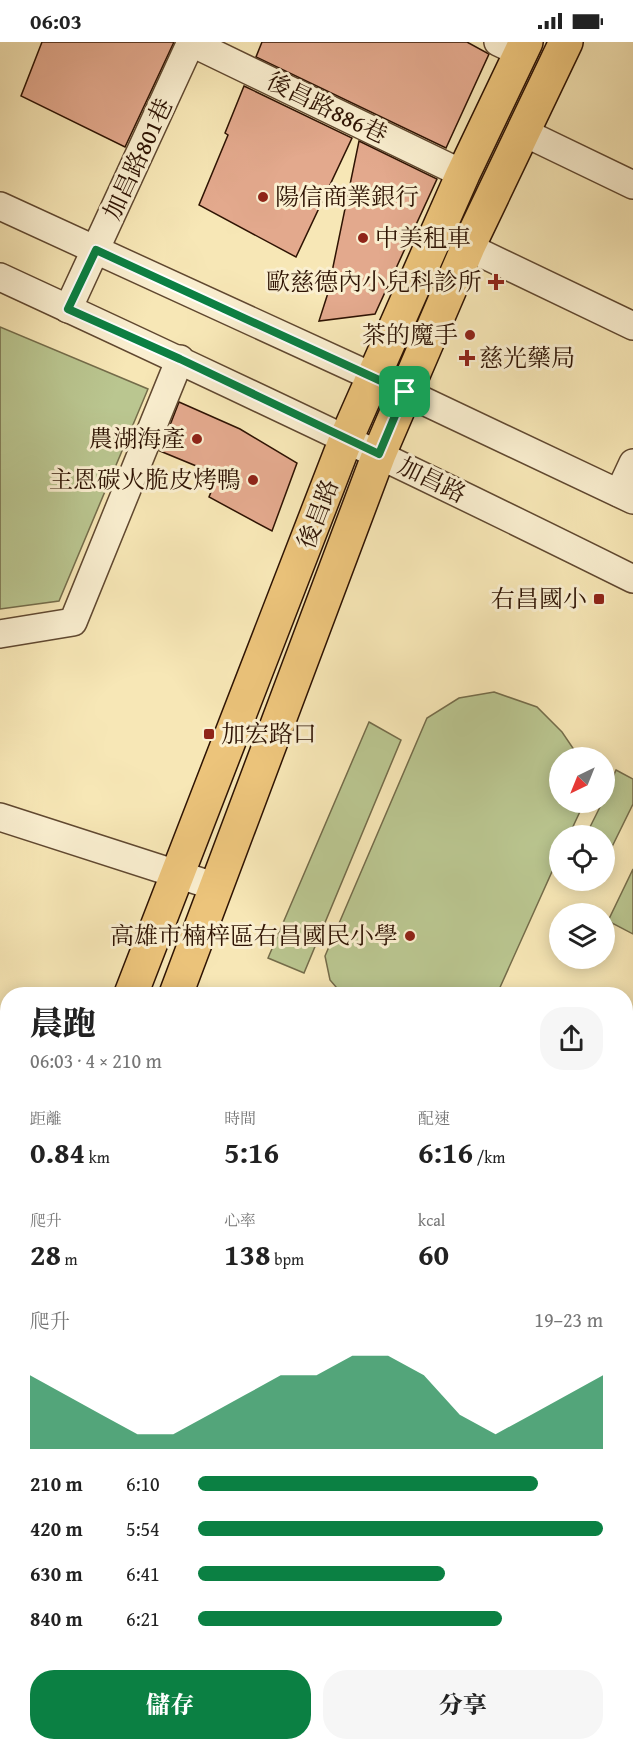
<!DOCTYPE html>
<html lang="zh-TW">
<head>
<meta charset="utf-8">
<style>
  :root { --surface:#fff; --page:#f6f6f6; --text:#222; --muted:#767676; --accent:#0b8043 }
  body { margin:0; font-family:"Gentium Book Plus","Noto Serif TC",serif; background:var(--page); color:var(--text); height:100vh; display:flex; flex-direction:column; font-size:22px; white-space:nowrap }
  * { box-sizing:border-box; margin:0 }
  p { font-size:20px; color:var(--muted) }
  .icon { flex:none; width:33px; height:33px; fill:none; stroke:currentColor; stroke-width:2; stroke-linecap:round; stroke-linejoin:round }
  .map { position:relative; flex:1; overflow:hidden }
  .sheet { position:absolute; left:0px; top:945px; width:633px; height:764px; display:flex; flex-direction:column; background:var(--surface); border-radius:24px 24px 0 0; box-shadow:0 3px 15px #0003 }
  .sheet>* { flex:none }
  .needle { width:39px; rotate:223deg }
  .tools { position:absolute; left:549px; top:705px; display:grid; gap:12px }
  .tools a { display:grid; place-items:center; width:66px; height:66px; border-radius:50%; background:var(--surface); box-shadow:0 3px 15px #0003; font-size:30px }
  .pin { position:absolute; display:grid; place-items:center; width:51px; height:51px; color:#fff; margin:-26px; border-radius:12px; box-shadow:0 3px 9px #0006 }
  .round { display:grid; place-items:center; flex:none; width:63px; height:63px; border-radius:24px; background:var(--page) }
  .summary { display:flex; align-items:center; justify-content:space-between; height:102px; padding:0 30px }
  h1 { font-size:33px; font-weight:800; line-height:45px }
  .stats { display:grid; grid-template-columns:repeat(3,1fr); gap:9px; height:102px; padding:6px 30px }
  .stats div { display:grid; align-content:center }
  .stats b { font-size:30px; font-weight:800 }
  .stats small { font-size:16px; font-weight:400 }
  .stats p { font-size:16px }
  .chart { height:168px; padding:12px 30px }
  .chart p { display:flex; justify-content:space-between }
  .chart svg { width:100%; height:108px; margin-top:6px; fill:var(--accent); opacity:.7 }
  .action { display:flex; gap:12px; margin-top:auto; padding:12px 30px }
  .action a { flex:1; height:69px; border-radius:24px; background:var(--accent); color:#fff; font-size:24px; font-weight:800; line-height:69px; text-align:center }
  .action a+a { background:var(--page); color:var(--text) }
  ul { padding:0 30px; list-style:none; font-size:20px }
  li { display:grid; grid-template-columns:96px 72px 1fr; align-items:center; height:45px }
  li i { height:15px; border-radius:8px; background:var(--accent) }
  .status { display:flex; justify-content:space-between; align-items:center; height:42px; padding:0 30px; background:var(--surface); direction:ltr }
  .status svg { height:16px; fill:currentColor }
  .map>svg:first-child { display:block }
</style>
</head>
<body>
<div class="status"><b>06:03</b><svg viewBox="0 0 49 12"><path d="M0 12V9h3v3zM5 12V6h3v6zM10 12V3h3v9zM15 12V0h3v12zM26 1h20v11H26zM47 4h2v5h-2z"/></svg></div>
<div class="map">
<svg width="633" height="1708" viewBox="0 0 633 1708">
  <rect width="100%" height="100%" fill="#f7e7b6"/>
  <filter id="stains"><feTurbulence type="fractalNoise" baseFrequency=".00333" numOctaves="4"/><feColorMatrix values="0 0 0 0 .2 0 0 0 0 .09 0 0 0 0 .02 0 0 0 .5 -.17"/></filter>
  <radialGradient id="worn" r=".72"><stop offset=".6" stop-color="#630" stop-opacity="0"/><stop offset="1" stop-color="#630" stop-opacity=".3"/></radialGradient>
  <!-- green -->
  <g fill="#bac690" stroke="#746c4a" stroke-width="1.5">
    <path d="M0 285 148 347 59 559 0 567Z"/>
    <path d="M494 650 537 665 562 690 579 715 560 716V760L584 761 569 793 560 794 559 814 497 952H342L330 938 325 914 427 676 459 656Z"/>
    <path d="M369 680 401 698 304 931 268 916Z"/>
    <path d="M616 728 633 737V762L605 819 604 794 586 793 602 761 604 760 605 754Z"/>
    <path d="M633 827V892L608 879Z"/>
    <path d="M633 1017V1060L626 1056V1034Z"/>
  </g>
  <!-- building -->
  <g fill="#e3a98d" stroke="#2e1303" stroke-width="1.5">
    <path d="M42 0H174L125 105 21 54Z"/>
    <path d="M262 0H467L489 12 446 106 256 15Z"/>
    <path d="M244 44 352 96 296 215 199 163 228 93 225 91Z"/>
    <path d="M359 99 437 137 375 272 319 279 327 254Z"/>
    <path d="M179 360 240 387 297 421 272 489 209 455 218 433 160 409Z"/>
  </g>
  <g fill="none" stroke-linecap="round" stroke-linejoin="round">
    <defs>
      <g id="minor">
        <path d="M190 0 463 132"/>
        <path d="M498 0 521 11"/>
        <path d="M523 90 633 143"/>
        <path d="M0 164 373 335 633 458"/>
        <path d="M468 205 633 284"/>
        <path d="M0 235C212 333 424 433 633 537"/>
        <path d="M68 267 191 0"/>
        <path d="M619 451 633 421"/>
        <path d="M0 592 73 580 180 317"/>
        <path d="M0 775 217 845"/>
        <path d="M0 998 8 1001"/>
        <path d="M0 1515 8 1518"/>
        <path d="M626 1548 633 1551"/>
        <path d="M626 1643 633 1656"/>
        <path d="M127 1708 130 1701"/>
        <path d="M326 1708 328 1701"/>
        <path d="M451 1708 459 1701"/>
      </g>
      <g id="major">
        <path d="M131 952 346 397 463 132 526 0"/>
        <path d="M176 952 379 412 468 205 566 0"/>
        <path d="M0 1293 8 1274"/>
        <path d="M0 1413 8 1393"/>
      </g>
    </defs>
    <!-- minor casing -->
    <use href="#minor" stroke="#604830" stroke-width="30"/>
    <!-- major casing -->
    <use href="#major" stroke="#2e1303" stroke-width="36"/>
    <!-- minor -->
    <use href="#minor" stroke="#faefd0" stroke-width="27"/>
    <!-- major -->
    <use href="#major" stroke="#ecc47b" stroke-width="33"/>
  </g>
  <g fill="none" stroke-linecap="round" stroke-linejoin="round">
    <defs>
      <path id="route" d="M96 208 405 350 379 412 180 317 68 267Z"/>
    </defs>
    <!-- route casing -->
    <use href="#route" stroke="#fff" stroke-width="12"/>
    <!-- route -->
    <use href="#route" stroke="#0b8043" stroke-width="8"/>
  </g>
  <!-- markers -->
  <g fill="#8f2418" stroke="#faefd0" stroke-width="2">
    <circle cx="263" cy="155" r="6"/>
    <circle cx="363" cy="196" r="6"/>
    <path d="M493 231h6v6h6v6h-6v6h-6v-6h-6v-6h6z"/>
    <circle cx="470" cy="293" r="6"/>
    <path d="M464 307h6v6h6v6h-6v6h-6v-6h-6v-6h6z"/>
    <circle cx="197" cy="397" r="6"/>
    <circle cx="253" cy="438" r="6"/>
    <rect x="593" y="551" width="12" height="12" rx="3"/>
    <rect x="203" y="686" width="12" height="12" rx="3"/>
    <circle cx="410" cy="894" r="6"/>
  </g>
  <g text-anchor="middle" stroke-width="6" stroke-linejoin="round" paint-order="stroke">
    <!-- street labels -->
    <g font-size="24" fill="#2e1303" stroke="#faefd0">
      <text transform="translate(327 66) rotate(26)" y="8">後昌路886巷</text>
      <text transform="translate(138 117) rotate(-65)" y="8">加昌路801巷</text>
      <text transform="translate(432 438) rotate(26)" y="8">加昌路</text>
      <text transform="translate(318 472) rotate(-69)" y="8">後昌路</text>
    </g>
    <!-- poi labels -->
    <g font-size="24" fill="#2e1303" stroke="#faefd0" text-anchor="end">
      <text x="275" y="163" text-anchor="start">陽信商業銀行</text>
      <text x="375" y="204" text-anchor="start">中美租車</text>
      <text x="482" y="248">歐慈德內小兒科診所</text>
      <text x="458" y="301">茶的魔手</text>
      <text x="479" y="324" text-anchor="start">慈光藥局</text>
      <text x="185" y="405">農湖海產</text>
      <text x="241" y="446">主恩碳火脆皮烤鴨</text>
      <text x="587" y="565">右昌國小</text>
      <text x="221" y="700" text-anchor="start">加宏路口</text>
      <text x="398" y="902">高雄市楠梓區右昌國民小學</text>
    </g>
  </g>
  <rect width="100%" height="100%" filter="url(#stains)"/>
  <rect width="100%" height="100%" fill="url(#worn)"/>
</svg>
<div class="tools">
<a><svg class="needle" viewBox="-14 -14 28 28"><path d="M0-13l5 13h-10z" fill="#e53935"/><path d="M0 13l5-13h-10z" fill="#767676"/></svg></a>
<a><svg class="icon" aria-label="locate" viewBox="0 0 24 24"><circle cx="12" cy="12" r="6"/><path d="M12 2v4M12 18v4M2 12h4M18 12h4"/></svg></a>
<a><svg class="icon" aria-label="layers" viewBox="0 0 24 24"><path d="M12 4l9 5-9 5-9-5zM3 14l9 5 9-5"/></svg></a>
</div>
<div class="pin" style="left:405px;top:350px;background:#1e9e55"><svg class="icon" aria-label="arrive" viewBox="0 0 24 24"><path d="M6 21V4h12l-3 4 3 4H6"/></svg></div>
<section class="sheet">
<div class="summary"><div><h1>晨跑</h1><p>06:03 · 4 × 210 m</p></div><a class="round"><svg class="icon" aria-label="share" viewBox="0 0 24 24"><path d="M12 15V3M7 8l5-5 5 5M5 13v7h14v-7"/></svg></a></div>
<div class="stats">
<div><p>距離</p><b>0.84<small> km</small></b></div>
<div><p>時間</p><b>5:16</b></div>
<div><p>配速</p><b>6:16<small> /km</small></b></div>
</div>
<div class="stats">
<div><p>爬升</p><b>28<small> m</small></b></div>
<div><p>心率</p><b>138<small> bpm</small></b></div>
<div><p>kcal</p><b>60</b></div>
</div>
<div class="chart"><p><span>爬升</span>19–23 m</p>
<svg viewBox="0 0 160 44" preserveAspectRatio="none"><path d="M0 44V14L10 22L20 30L30 38L40 38L50 30L60 22L70 14L80 14L90 6L100 6L110 14L120 30L130 38L140 30L150 22L160 14V44z"/></svg>
</div>
<ul>
<li><b>210 m</b>6:10<i style="width:84%"></i></li>
<li><b>420 m</b>5:54<i style="width:100%"></i></li>
<li><b>630 m</b>6:41<i style="width:61%"></i></li>
<li><b>840 m</b>6:21<i style="width:75%"></i></li>
</ul>
<div class="action"><a>儲存</a><a>分享</a></div>
</section>
</div>
</body>
</html>
